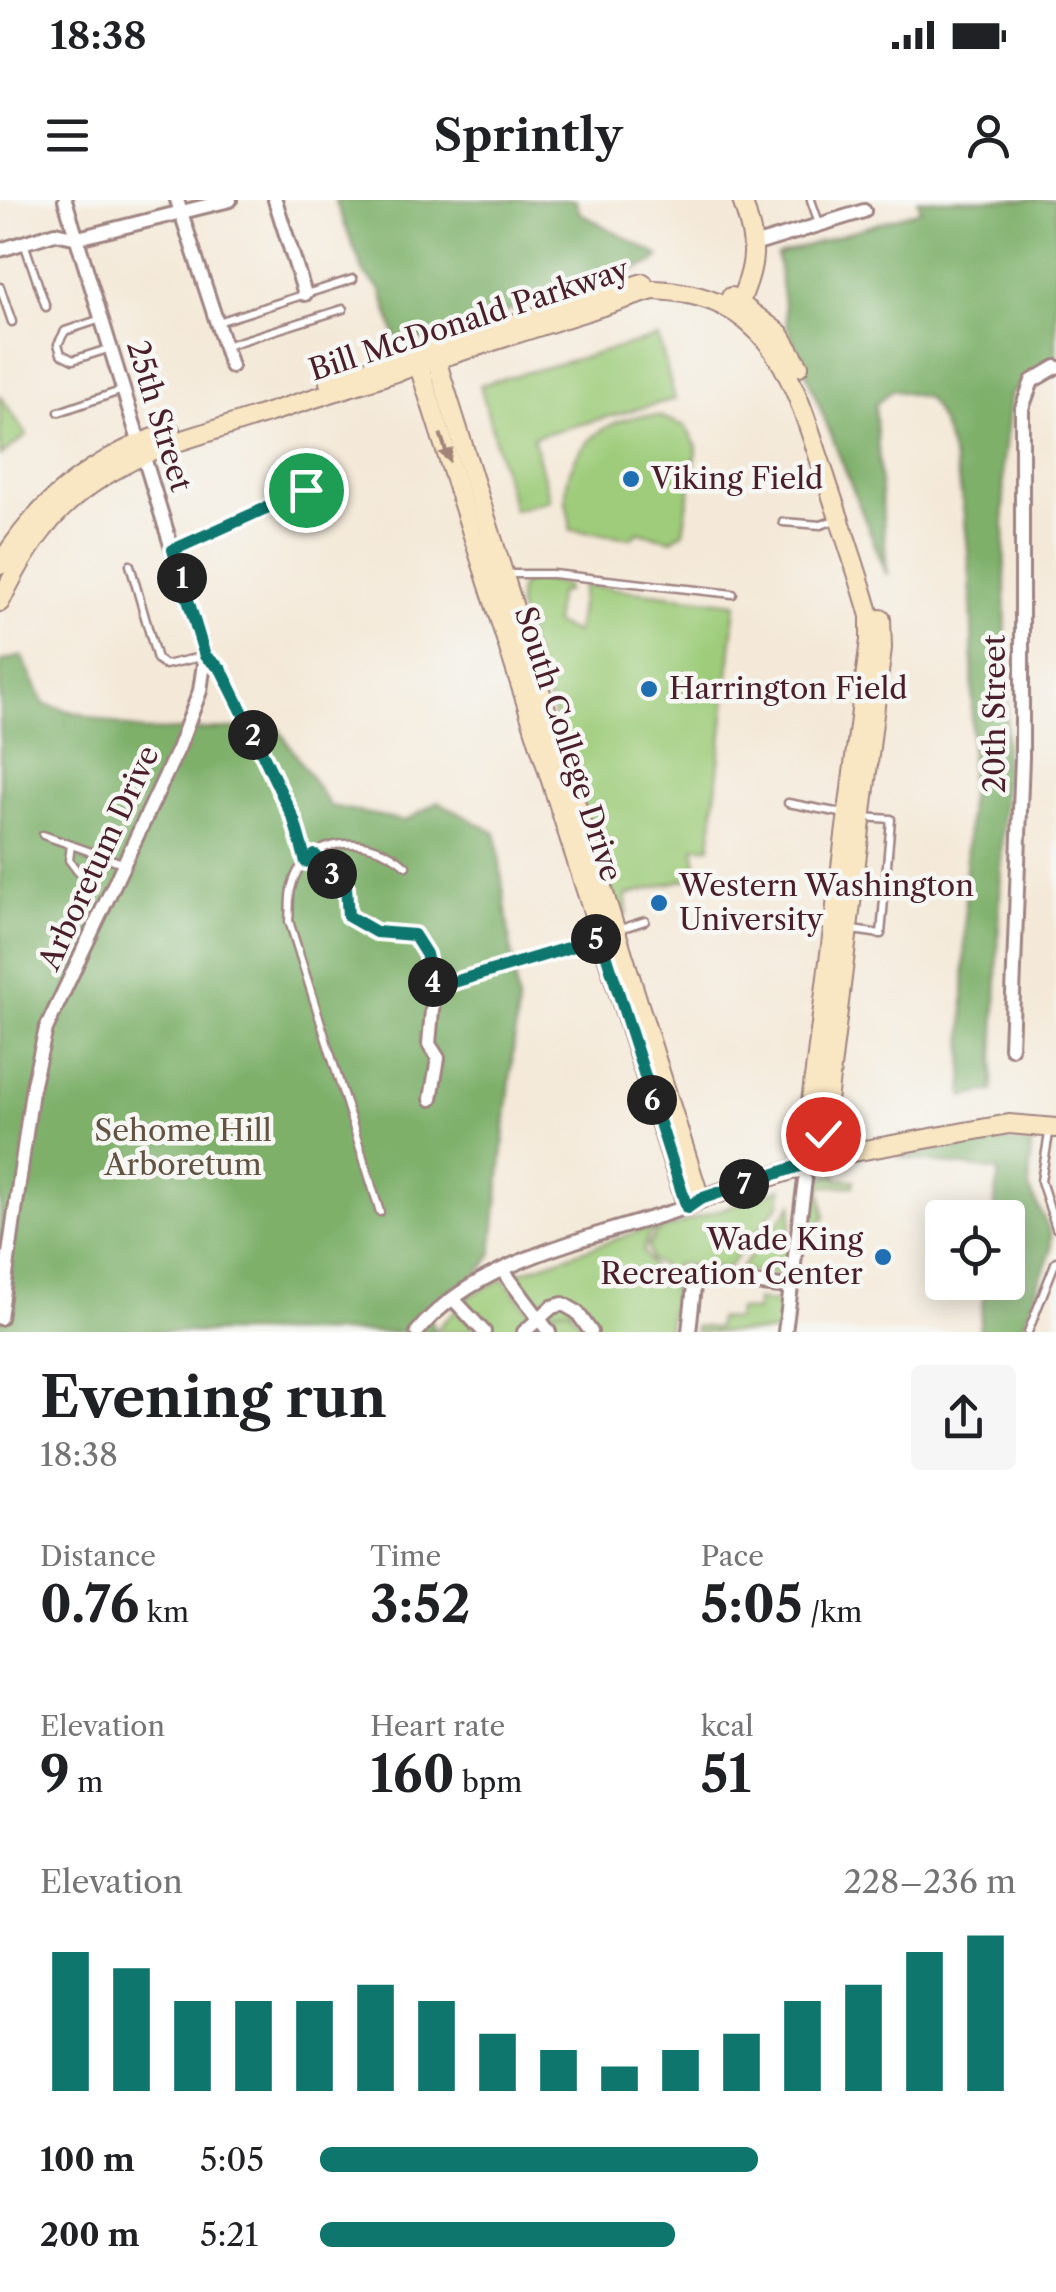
<!DOCTYPE html>
<html lang="en">
<head>
<meta charset="utf-8">
<style>
  :root { --surface:#fff; --page:#f6f6f6; --text:#202124; --muted:#757577; --accent:#0f766e }
  body { margin:0; font-family:"Libre Caslon Text",serif; background:var(--page); color:var(--text); height:100vh; display:flex; flex-direction:column; font-size:38px; white-space:nowrap }
  * { box-sizing:border-box; margin:0 }
  p { font-size:32px; color:var(--muted) }
  .icon { flex:none; width:55px; height:55px; fill:none; stroke:currentColor; stroke-width:2; stroke-linecap:round; stroke-linejoin:round }
  .map { position:relative; height:1132px; overflow:hidden }
  .details { display:flex; flex-direction:column; background:var(--surface); flex:1 }
  .details>* { flex:none }
  .fabs { position:absolute; left:925px; top:1000px; display:grid; gap:20px }
  .fabs a { display:grid; place-items:center; width:100px; height:100px; border-radius:10px; background:var(--surface); box-shadow:0 5px 25px #0003; font-size:50px }
  .pin { position:absolute; display:grid; place-items:center; width:85px; height:85px; color:#fff; margin:-42px; border:5px solid #fff; border-radius:50%; box-shadow:0 2px 10px #0007 }
  .km { position:absolute; width:50px; height:50px; margin:-25px; border-radius:50%; background:#222; color:#fff; font-size:28px; line-height:50px; text-align:center }
  .round { display:grid; place-items:center; flex:none; width:105px; height:105px; border-radius:10px; background:var(--page) }
  .head { display:flex; align-items:center; justify-content:space-between; height:170px; padding:0 40px }
  h1 { font-size:55px; font-weight:700; line-height:75px }
  .metrics { display:grid; grid-template-columns:repeat(3,1fr); gap:15px; height:170px; padding:10px 40px }
  .metrics div { display:grid; align-content:center }
  .metrics b { font-size:50px; font-weight:700 }
  .metrics small { font-size:28px; font-weight:400 }
  .metrics p { font-size:28px }
  .chart { height:280px; padding:20px 40px }
  .chart p { display:flex; justify-content:space-between }
  .chart svg { width:100%; height:180px; margin-top:10px; stroke:var(--accent); stroke-width:6 }
  ul { padding:0 40px; list-style:none; font-size:32px }
  li { display:grid; grid-template-columns:160px 120px 1fr; align-items:center; height:75px }
  li i { height:25px; border-radius:12px; background:var(--accent) }
  .status { display:flex; justify-content:space-between; align-items:center; height:70px; padding:0 50px; background:var(--surface); direction:ltr }
  .status svg { height:28px; fill:currentColor }
  header { display:flex; justify-content:space-between; align-items:center; height:130px; padding:0 40px; background:var(--surface); font-size:45px; font-weight:700 }
  .map>svg:first-child { display:block }
</style>
</head>
<body>
<div class="status"><b>18:38</b><svg viewBox="0 0 49 12"><path d="M0 12V9h3v3zM5 12V6h3v6zM10 12V3h3v9zM15 12V0h3v12zM26 1h20v11H26zM47 4h2v5h-2z"/></svg></div>
<header><svg class="icon" aria-label="menu" viewBox="0 0 24 24"><path d="M4 6h16M4 12h16M4 18h16"/></svg>Sprintly<svg class="icon" aria-label="person" viewBox="0 0 24 24"><circle cx="12" cy="8" r="4"/><path d="M4 21q1-7 8-7t8 7"/></svg></header>
<div class="map">
<svg width="1056" height="1132" viewBox="0 0 1056 1132">
  <rect width="100%" height="100%" fill="#f6f6f2"/>
  <filter id="ink" filterUnits="userSpaceOnUse"><feTurbulence type="fractalNoise" baseFrequency=".01" numOctaves="2"/><feDisplacementMap in="SourceGraphic" scale="20" xChannelSelector="R" yChannelSelector="G"/><feConvolveMatrix kernelMatrix="1 2 1 2 8 2 1 2 1" color-interpolation-filters="sRGB"/></filter>
  <filter id="wash" filterUnits="userSpaceOnUse"><feTurbulence type="fractalNoise" baseFrequency=".0048" numOctaves="4" result="noise"/><feDisplacementMap in="SourceGraphic" scale="40" xChannelSelector="R" yChannelSelector="G"/><feGaussianBlur stdDeviation="2.25" result="paint"/><feColorMatrix in="noise" values="0 0 0 0 0 0 0 0 0 0 0 0 0 0 0 0 0 1.4 0 .05"/><feComposite in="paint" operator="in"/></filter>
  <g filter="url(#wash)">
    <rect width="100%" height="100%" fill="#f4e9d8"/>
    <!-- green -->
    <g fill="#9ecc7a" stroke="#747652" stroke-width="2.5">
      <path d="M658 137 675 199 533 237 550 300 514 310 480 185Z"/>
      <path d="M0 196 27 235 0 256Z"/>
      <path d="M640 216H659L685 226 697 247 683 332 672 340 638 332 632 338 570 330C572 319 566 310 566 299 565 255 598 222 640 216Z"/>
      <path d="M535 379 565 385 566 392 558 393 554 424 576 433 583 385 736 403 710 647H694L698 676 626 695 627 714 619 713 518 407C518 393 518 381 535 379Z"/>
      <path d="M835 973 838 979 854 980 853 986H820L825 1017 801 1046 809 984Z"/>
      <path d="M782 988 780 1003 727 1069 676 1064 672 1072 651 1060 648 1046 656 1032Z"/>
      <path d="M793 1004 786 1076 739 1070Z"/>
      <path d="M665 1022 649 1034 643 1051 655 1072 674 1077 668 1132H594L578 1108 541 1113 512 1075Z"/>
      <path d="M503 1079 534 1117 519 1132H489L462 1100Z"/>
      <path d="M757 1100 782 1103 779 1132H695V1126L717 1128 718 1118 736 1120 738 1109 756 1111Z"/>
      <path d="M568 1108 588 1132H553L545 1116 553 1110Z"/>
      <path d="M456 1109 478 1132H434Z"/>
    </g>
    <!-- forest -->
    <g fill="#7eb06a" stroke="#64684a" stroke-width="2.5">
      <path d="M335 0H575L580 13 659 56 653 63 399 147 381 90 364 73Z"/>
      <path d="M918 0H1056V165L1011 193 1003 263 1007 500 993 891 963 897C964 821 964 745 966 669 970 557 991 286 927 198L892 190 875 205 887 375 787 125 777 55 921 10Z"/>
      <path d="M22 456 44 504 142 531 278 528 330 606 405 621 438 602 496 633 518 804 492 1053C481 1083 445 1084 429 1111L434 1132H0V462Z"/>
      <path d="M993 940 1031 945 1029 988 1051 1034V1050L1021 1132H979L985 1083 1008 1082V1018L993 1017 999 971 897 957Z"/>
    </g>
  </g>
  <g filter="url(#ink)">
    <g fill="none" stroke-linecap="round" stroke-linejoin="round">
      <defs>
        <g id="lane">
          <path d="M811 0 819 23"/>
          <path d="M24 43 46 107"/>
          <path d="M0 87 12 122"/>
          <path d="M101 119 65 131 58 144 61 154 73 160 111 148"/>
          <path d="M218 122 353 79"/>
          <path d="M225 146 343 109"/>
          <path d="M59 212 123 190"/>
          <path d="M783 322 821 325 838 319"/>
          <path d="M174 349 306 290"/>
          <path d="M130 365 157 459 165 465 205 456 221 469 294 620 306 661"/>
          <path d="M505 374H553L733 394"/>
          <path d="M788 603 846 614"/>
          <path d="M43 635 125 664"/>
          <path d="M71 645 69 660 78 672 92 670 101 655"/>
          <path d="M774 720 832 726"/>
          <path d="M620 729 645 721"/>
          <path d="M852 730 881 734 891 619 863 617"/>
          <path d="M511 765 599 738"/>
          <path d="M1050 928 1041 981 1056 1028"/>
          <path d="M380 1012 289 721C290 711 289 699 291 689 304 632 371 634 406 666"/>
          <path d="M1028 1132 1056 1061"/>
        </g>
        <g id="street">
          <path d="M177 0 231 166"/>
          <path d="M275 0 305 94"/>
          <path d="M757 44 864 11"/>
          <path d="M0 50 55 33 78 38 230 0"/>
          <path d="M315 655 332 672 336 687H345L348 715 376 732 414 735 425 754 434 788"/>
          <path d="M1011 848 1022 557V208L1032 181 1056 167"/>
          <path d="M431 899 438 858 429 844 434 788 510 765"/>
          <path d="M507 1076 549 1132"/>
          <path d="M457 1103 484 1132"/>
          <path d="M0 1118 33 884 46 829 178 549 200 491 205 456 65 0"/>
          <path d="M417 1132C475 1059 601 1036 687 1007"/>
          <path d="M524 1132 552 1107 563 1104 577 1112 591 1132"/>
          <path d="M689 1132 695 1077 790 1087"/>
          <path d="M785 1132 805 980"/>
        </g>
        <g id="secondary">
          <path d="M731 97 780 134 799 166"/>
          <path d="M737 109C757 61 758 49 742 0"/>
          <path d="M433 150 700 999"/>
          <path d="M416 157 687 1007 700 999 842 954 1009 924 1056 928"/>
          <path d="M329 182 643 83"/>
          <path d="M0 365C40 299 98 255 171 232"/>
          <path d="M0 402C40 319 72 288 155 249L653 90C773 94 793 180 825 276 840 322 857 369 870 416V440L803 965"/>
          <path d="M820 959 882 448 881 419"/>
        </g>
      </defs>
      <!-- lane casing -->
      <use href="#lane" stroke="#9f8482" stroke-width="11"/>
      <!-- street casing -->
      <use href="#street" stroke="#9f8482" stroke-width="18"/>
      <!-- secondary casing -->
      <use href="#secondary" stroke="#9f8482" stroke-width="22"/>
      <!-- lane -->
      <use href="#lane" stroke="#fff" stroke-width="6"/>
      <!-- street -->
      <use href="#street" stroke="#fff" stroke-width="12"/>
      <!-- secondary -->
      <use href="#secondary" stroke="#f9e7c3" stroke-width="18"/>
    </g>
    <!-- one-way arrows -->
    <defs><path id="oneway-solid" d="M-6-.8H1V-3.2L6.5 0L1 3.2V.8H-6Z" transform="scale(2.5)"/></defs>
    <use fill="#a28377" href="#oneway-solid" transform="translate(445 248) rotate(72)"/>
  </g>
  <g fill="none" stroke-linecap="round" stroke-linejoin="round" filter="url(#ink)">
    <defs>
      <path id="route" d="M306 290 173 350 205 456 221 469 249 525 294 620 306 662 315 655 332 672 336 687H346L348 716 376 732 414 735 426 754 434 788 601 738 687 1008 700 999 820 959 823 934"/>
    </defs>
    <!-- route casing -->
    <use href="#route" stroke="#fff" stroke-width="20"/>
    <!-- route -->
    <use href="#route" stroke="#0f766e" stroke-width="12"/>
  </g>
  <!-- markers -->
  <g fill="#1f6fb2" stroke="#f6f6f2" stroke-width="4">
    <circle cx="631" cy="279" r="10"/>
    <circle cx="649" cy="489" r="10"/>
    <circle cx="659" cy="703" r="10"/>
    <circle cx="883" cy="1057" r="10"/>
  </g>
  <g text-anchor="middle" stroke-width="9" stroke-linejoin="round" paint-order="stroke">
    <!-- street labels -->
    <g font-size="30" fill="#4a1f2b" stroke="#f6f6f2">
      <text transform="translate(469 120) rotate(-18)" y="10">Bill McDonald Parkway</text>
      <text transform="translate(159 216) rotate(73)" y="10">25th Street</text>
      <text transform="translate(995 514) rotate(-90)" y="10">20th Street</text>
      <text transform="translate(568 544) rotate(72)" y="10">South College Drive</text>
      <text transform="translate(99 658) rotate(-65)" y="10">Arboretum Drive</text>
    </g>
    <!-- poi labels -->
    <g font-size="30" fill="#4a1f2b" stroke="#f6f6f2" text-anchor="start">
      <text x="651" y="289">Viking Field</text>
      <text x="669" y="499">Harrington Field</text>
      <text x="679" y="696">Western Washington<tspan x="679" dy="34">University</tspan></text>
      <text x="863" y="1050" text-anchor="end">Wade King<tspan x="863" dy="34">Recreation Center</tspan></text>
    </g>
    <!-- park labels -->
    <g font-size="30" fill="#635343" stroke="#f6f6f2">
      <text x="183" y="941">Sehome Hill<tspan x="183" dy="34">Arboretum</tspan></text>
    </g>
  </g>
</svg>
<div class="fabs">
<a><svg class="icon" aria-label="locate" viewBox="0 0 24 24"><circle cx="12" cy="12" r="6"/><path d="M12 2v4M12 18v4M2 12h4M18 12h4"/></svg></a>
</div>
<div class="pin" style="left:306px;top:290px;background:#1e9e55"><svg class="icon" aria-label="arrive" viewBox="0 0 24 24"><path d="M6 21V4h12l-3 4 3 4H6"/></svg></div>
<div class="pin" style="left:823px;top:934px;background:#d93025"><svg class="icon" aria-label="check" viewBox="0 0 24 24"><path d="M5 12l5 5 9-10"/></svg></div>
<b class="km" style="left:182px;top:378px">1</b>
<b class="km" style="left:253px;top:535px">2</b>
<b class="km" style="left:332px;top:674px">3</b>
<b class="km" style="left:433px;top:782px">4</b>
<b class="km" style="left:596px;top:739px">5</b>
<b class="km" style="left:652px;top:900px">6</b>
<b class="km" style="left:744px;top:984px">7</b>
</div>
<section class="details">
<div class="head"><div><h1>Evening run</h1><p>18:38</p></div><a class="round"><svg class="icon" aria-label="share" viewBox="0 0 24 24"><path d="M12 15V3M7 8l5-5 5 5M5 13v7h14v-7"/></svg></a></div>
<div class="metrics">
<div><p>Distance</p><b>0.76<small> km</small></b></div>
<div><p>Time</p><b>3:52</b></div>
<div><p>Pace</p><b>5:05<small> /km</small></b></div>
</div>
<div class="metrics">
<div><p>Elevation</p><b>9<small> m</small></b></div>
<div><p>Heart rate</p><b>160<small> bpm</small></b></div>
<div><p>kcal</p><b>51</b></div>
</div>
<div class="chart"><p><span>Elevation</span>228–236 m</p>
<svg viewBox="0 0 160 44" preserveAspectRatio="none"><path d="M5 44V10M15 44V14M25 44V22M35 44V22M45 44V22M55 44V18M65 44V22M75 44V30M85 44V34M95 44V38M105 44V34M115 44V30M125 44V22M135 44V18M145 44V10M155 44V6"/></svg>
</div>
<ul>
<li><b>100 m</b>5:05<i style="width:63%"></i></li>
<li><b>200 m</b>5:21<i style="width:51%"></i></li>
</ul>
</section>
</body>
</html>
